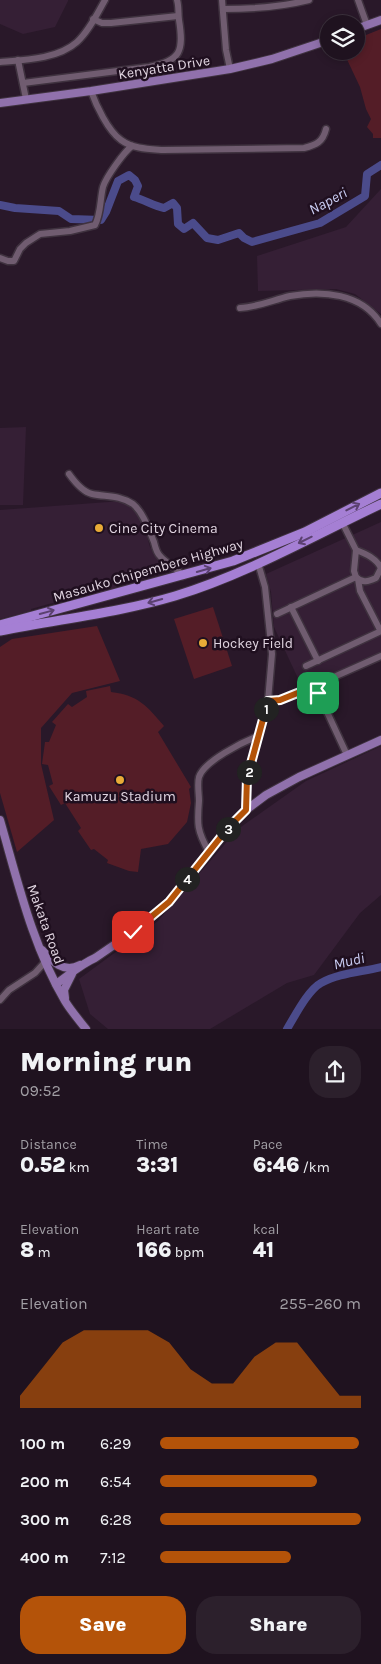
<!DOCTYPE html>
<html lang="en">
<head>
<meta charset="utf-8">
<style>
  :root { --surface:#1f121f; --page:#2c202c; --text:#f1f3f6; --muted:#a19ea4; --line:#3c323d; --accent:#b45309 }
  body { margin:0; font-family:Karla,sans-serif; background:var(--page); color:var(--text); height:100vh; display:flex; flex-direction:column; font-size:19px; white-space:nowrap }
  * { box-sizing:border-box; margin:0 }
  p { font-size:16px; color:var(--muted) }
  .icon { flex:none; width:28px; height:28px; fill:none; stroke:currentColor; stroke-width:2; stroke-linecap:round; stroke-linejoin:round }
  .map { position:relative; height:1029px; overflow:hidden }
  .details { display:flex; flex-direction:column; background:var(--surface); flex:1 }
  .details>* { flex:none }
  .controls { position:absolute; left:320px; top:15px; display:grid; gap:10px }
  .controls a { display:grid; place-items:center; width:45px; height:45px; border-radius:50%; background:var(--surface); box-shadow:0 2px 8px #0003,0 0 0 1px var(--line); font-size:25px }
  .pin { position:absolute; display:grid; place-items:center; width:42px; height:42px; color:#fff; margin:-21px; border-radius:10px; box-shadow:0 2px 8px #0006 }
  .km { position:absolute; width:25px; height:25px; margin:-12px; border-radius:50%; background:#222; color:#fff; font-size:14px; line-height:25px; text-align:center }
  .round { display:grid; place-items:center; flex:none; width:52px; height:52px; border-radius:20px; background:var(--page) }
  .summary { display:flex; align-items:center; justify-content:space-between; height:85px; padding:0 20px }
  h1 { font-size:28px; font-weight:800; line-height:38px }
  .metrics { display:grid; grid-template-columns:repeat(3,1fr); gap:8px; height:85px; padding:5px 20px }
  .metrics div { display:grid; align-content:center }
  .metrics b { font-size:21px; font-weight:800 }
  .metrics small { font-size:14px; font-weight:400 }
  .metrics p { font-size:14px }
  .chart { height:140px; padding:10px 20px }
  .chart p { display:flex; justify-content:space-between }
  .chart svg { width:100%; height:90px; margin-top:5px; fill:var(--accent); opacity:.7 }
  .action { display:flex; gap:10px; margin-top:auto; padding:10px 20px }
  .action a { flex:1; height:58px; border-radius:20px; background:var(--accent); color:#fff; font-size:20px; font-weight:800; line-height:58px; text-align:center }
  .action a+a { background:var(--page); color:var(--text) }
  ul { padding:0 20px; list-style:none; font-size:16px }
  li { display:grid; grid-template-columns:80px 60px 1fr; align-items:center; height:38px }
  li i { height:12px; border-radius:6px; background:var(--accent) }
  .map>svg:first-child { display:block }
</style>
</head>
<body>
<div class="map">
<svg width="381" height="1029" viewBox="0 0 381 1029">
  <rect width="100%" height="100%" fill="#291829"/>
  <!-- built -->
  <g fill="#351f35">
    <path d="M0 0H68V1L55 27 23 34 0 24Z"/>
    <path d="M381 189V314L355 294 336 289 258 291 257 256 346 227Z"/>
    <path d="M26 427 23 505H0V428Z"/>
    <path d="M122 501 136 510 143 521 150 547 161 565 163 574 118 585 114 589 91 595 88 593 31 609V611L0 619V510Z"/>
    <path d="M381 522V653L303 689 274 627 271 592 266 574Z"/>
    <path d="M381 746V895L360 913 314 975 287 983 210 1029H108L90 1014 79 979 158 921 238 829 306 781Z"/>
  </g>
  <!-- green -->
  <g fill="#541d27">
    <path d="M381 29V138H373V134L367 127 371 119 366 109 360 87 343 51H356V39Z"/>
    <path d="M213 607 232 666 194 679 174 619Z"/>
    <path d="M97 626 120 681 72 693 41 728V764L54 820 17 852 0 793V647L12 639Z"/>
    <path d="M110 686 111 692C138 695 147 706 164 726L158 732 191 787 189 789 191 803 187 822 168 844 141 849 138 872 129 871 107 863 108 860 94 849 91 850 78 831 81 828 65 803 61 805 49 786 53 784 48 765 42 764 45 742H49L56 725 52 722 68 704 72 707 87 697 86 691Z"/>
  </g>
  <g fill="none" stroke-linecap="round" stroke-linejoin="round">
    <!-- river -->
    <g stroke="#4b4b8b" stroke-width="8">
      <path d="M0 205 15 208 59 211 71 219 101 220 106 212 118 181 129 175 135 180 138 186 134 197C145 200 153 206 164 208L173 203 177 208 178 224 184 229 193 223 207 238 218 240 239 233 244 238 252 242 320 223 365 196 367 174 381 165"/>
      <path d="M287 1029C295 1016 308 990 321 983 339 973 362 972 381 967"/>
    </g>
    <defs>
      <g id="minor">
        <path d="M222 0 226 50 230 69"/>
        <path d="M358 0 367 25"/>
        <path d="M223 9C252 9 281 7 309 0"/>
        <path d="M93 19 102 23H111L178 16"/>
        <path d="M18 60 26 99"/>
        <path d="M0 62C25 60 58 59 77 42 89 31 97 14 105 0"/>
        <path d="M23 83 149 67C181 61 184 51 179 20 178 13 179 6 177 0"/>
        <path d="M91 91C96 105 108 131 121 140 133 149 149 149 163 150L304 148C316 145 323 142 326 129"/>
        <path d="M0 258 8 261H14L20 249 26 243 40 234 70 231 95 225C101 214 100 199 103 187 106 177 124 152 132 146"/>
        <path d="M240 308C258 307 273 300 290 296 322 290 362 293 381 324"/>
        <path d="M69 474C74 481 83 492 92 494 107 497 119 495 133 504 143 512 149 530 154 542 155 546 156 552 160 556 167 564 177 568 183 576"/>
        <path d="M342 522 356 550 354 571 356 577C362 584 369 581 376 578L381 568C376 558 366 554 356 550"/>
        <path d="M291 607 318 661"/>
        <path d="M277 614 356 577"/>
        <path d="M306 666 379 632 380 630 360 591 358 579"/>
        <path d="M315 686 347 755"/>
        <path d="M268 701H280L381 656"/>
        <path d="M246 810 247 778 268 701 272 654 265 587 258 563"/>
        <path d="M209 852C197 831 197 824 199 801 199 794 197 784 199 777 204 761 243 742 258 736"/>
        <path d="M0 1000 9 990 35 973 45 962"/>
      </g>
      <g id="major">
        <path d="M356 29 381 20"/>
        <path d="M0 103 91 91 230 69 272 59 329 40"/>
        <path d="M0 820C18 882 32 945 65 1001 71 1011 79 1020 86 1029"/>
        <path d="M42 950C52 961 64 974 80 965"/>
        <path d="M56 984C69 975 81 964 95 958L133 932 169 902 228 829 246 810 266 795 299 777 381 740"/>
        <path d="M65 998 64 990 72 974"/>
      </g>
      <g id="highway">
        <path d="M0 625 233 561 305 532 381 493"/>
        <path d="M0 631C59 619 118 613 175 596 247 574 313 536 381 504"/>
      </g>
    </defs>
    <!-- minor casing -->
    <use href="#minor" stroke="#3f323f" stroke-width="9"/>
    <!-- major casing -->
    <use href="#major" stroke="#3f323f" stroke-width="10"/>
    <!-- highway casing -->
    <use href="#highway" stroke="#3f323f" stroke-width="11"/>
    <!-- minor -->
    <use href="#minor" stroke="#705c70" stroke-width="6"/>
    <!-- major -->
    <use href="#major" stroke="#9071ac" stroke-width="8"/>
    <!-- highway -->
    <use href="#highway" stroke="#a57fd4" stroke-width="9"/>
  </g>
  <!-- one-way arrows -->
  <defs><path id="oneway-shaft" d="M-6 0H5M1.5-3L5.5 0L1.5 3" fill="none" stroke-width="1.6" stroke-linecap="round" stroke-linejoin="round" transform="scale(1.25)"/></defs>
  <g stroke="#5b4170">
    <use href="#oneway-shaft" transform="translate(353 507) rotate(-27)"/>
    <use href="#oneway-shaft" transform="translate(305 540) rotate(154)"/>
    <use href="#oneway-shaft" transform="translate(204 570) rotate(-16)"/>
    <use href="#oneway-shaft" transform="translate(155 601) rotate(164)"/>
    <use href="#oneway-shaft" transform="translate(47 612) rotate(-15)"/>
  </g>
  <g fill="none" stroke-linecap="round" stroke-linejoin="round">
    <defs>
      <path id="route" d="M133 932 169 902 228 828 246 810 247 778 268 701 280 700 315 686 318 693"/>
    </defs>
    <!-- route casing -->
    <use href="#route" stroke="#fff" stroke-width="10"/>
    <!-- route -->
    <use href="#route" stroke="#b45309" stroke-width="6"/>
  </g>
  <!-- markers -->
  <g fill="#e8ab37" stroke="#1f0f1f" stroke-width="2">
    <circle cx="99" cy="528" r="5"/>
    <circle cx="203" cy="643" r="5"/>
    <circle cx="120" cy="780" r="5"/>
  </g>
  <g text-anchor="middle" stroke-width="5" stroke-linejoin="round" paint-order="stroke">
    <!-- street labels -->
    <g font-size="14" fill="#e1d5e1" stroke="#1f0f1f">
      <text transform="translate(164 67) rotate(-9)" y="5">Kenyatta Drive</text>
      <text transform="translate(148 570) rotate(-16)" y="5">Masauko Chipembere Highway</text>
      <text transform="translate(46 924) rotate(70)" y="5">Makata Road</text>
    </g>
    <!-- poi labels -->
    <g font-size="14" fill="#e1d5e1" stroke="#1f0f1f" text-anchor="start">
      <text x="109" y="533">Cine City Cinema</text>
      <text x="213" y="648">Hockey Field</text>
      <text x="120" y="801" text-anchor="middle">Kamuzu Stadium</text>
    </g>
    <!-- water labels -->
    <g font-size="15" font-style="italic" fill="#cacdf3" stroke="#1f0f1f">
      <text transform="translate(328 201) rotate(-28)" y="5">Naperi</text>
      <text transform="translate(349 961) rotate(-13)" y="5">Mudi</text>
    </g>
  </g>
</svg>
<div class="controls">
<a><svg class="icon" aria-label="layers" viewBox="0 0 24 24"><path d="M12 4l9 5-9 5-9-5zM3 14l9 5 9-5"/></svg></a>
</div>
<div class="pin" style="left:318px;top:693px;background:#1e9e55"><svg class="icon" aria-label="arrive" viewBox="0 0 24 24"><path d="M6 21V4h12l-3 4 3 4H6"/></svg></div>
<div class="pin" style="left:133px;top:932px;background:#d93025"><svg class="icon" aria-label="check" viewBox="0 0 24 24"><path d="M5 12l5 5 9-10"/></svg></div>
<b class="km" style="left:266px;top:709px">1</b>
<b class="km" style="left:249px;top:772px">2</b>
<b class="km" style="left:228px;top:829px">3</b>
<b class="km" style="left:187px;top:879px">4</b>
</div>
<section class="details">
<div class="summary"><div><h1>Morning run</h1><p>09:52</p></div><a class="round"><svg class="icon" aria-label="share" viewBox="0 0 24 24"><path d="M12 15V3M7 8l5-5 5 5M5 13v7h14v-7"/></svg></a></div>
<div class="metrics">
<div><p>Distance</p><b>0.52<small> km</small></b></div>
<div><p>Time</p><b>3:31</b></div>
<div><p>Pace</p><b>6:46<small> /km</small></b></div>
</div>
<div class="metrics">
<div><p>Elevation</p><b>8<small> m</small></b></div>
<div><p>Heart rate</p><b>166<small> bpm</small></b></div>
<div><p>kcal</p><b>41</b></div>
</div>
<div class="chart"><p><span>Elevation</span>255–260 m</p>
<svg viewBox="0 0 160 44" preserveAspectRatio="none"><path d="M0 44V38L10 25L20 12L30 6L40 6L50 6L60 6L70 12L80 25L90 32L100 32L110 19L120 12L130 12L140 25L150 38L160 38V44z"/></svg>
</div>
<ul>
<li><b>100 m</b>6:29<i style="width:99%"></i></li>
<li><b>200 m</b>6:54<i style="width:78%"></i></li>
<li><b>300 m</b>6:28<i style="width:100%"></i></li>
<li><b>400 m</b>7:12<i style="width:65%"></i></li>
</ul>
<div class="action"><a>Save</a><a>Share</a></div>
</section>
</body>
</html>
